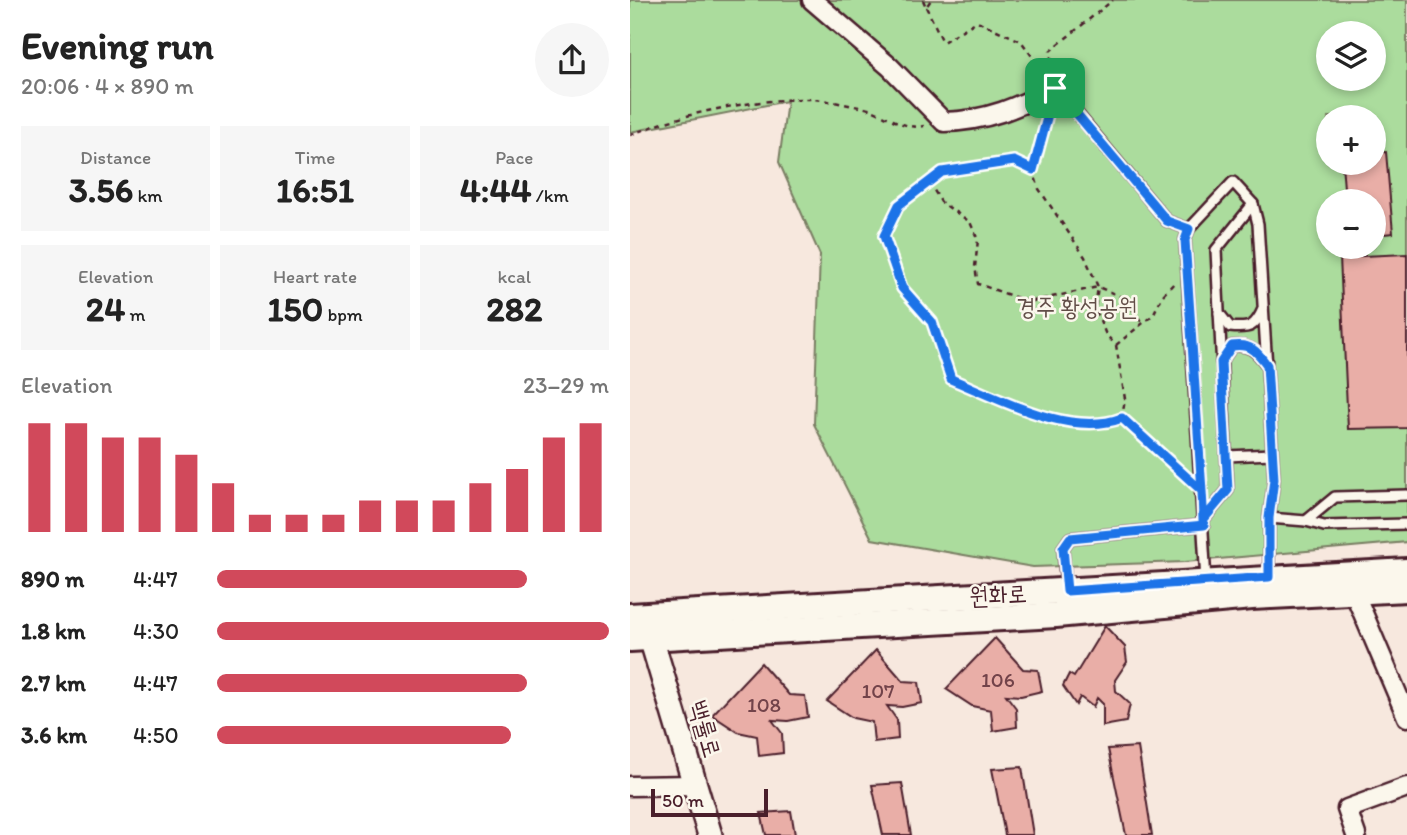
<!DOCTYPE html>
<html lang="en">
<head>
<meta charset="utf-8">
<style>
  :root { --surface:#fff; --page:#f6f6f6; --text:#222; --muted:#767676; --accent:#d1495b }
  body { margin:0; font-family:Itim,"Poor Story",sans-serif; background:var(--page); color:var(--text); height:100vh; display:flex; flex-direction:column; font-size:26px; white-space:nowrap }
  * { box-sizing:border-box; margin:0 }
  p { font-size:23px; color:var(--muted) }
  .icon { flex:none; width:38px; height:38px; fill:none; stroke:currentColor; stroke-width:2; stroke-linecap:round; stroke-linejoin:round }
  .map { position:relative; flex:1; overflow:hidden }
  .side { display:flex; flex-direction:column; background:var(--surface); width:630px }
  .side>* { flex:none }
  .buttons { position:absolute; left:686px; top:21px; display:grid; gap:14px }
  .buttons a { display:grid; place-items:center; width:70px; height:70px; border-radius:50%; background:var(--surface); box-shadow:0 4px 10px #0003; font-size:35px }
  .scale { position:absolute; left:21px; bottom:18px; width:117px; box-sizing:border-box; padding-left:7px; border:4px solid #4a1f2b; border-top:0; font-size:19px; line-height:24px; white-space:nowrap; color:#4a1f2b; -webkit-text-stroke:5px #fbf7ec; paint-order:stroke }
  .pin { position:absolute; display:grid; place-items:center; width:60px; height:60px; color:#fff; margin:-30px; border-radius:14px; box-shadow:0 4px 10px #0006 }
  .round { display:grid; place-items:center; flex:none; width:74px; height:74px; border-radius:37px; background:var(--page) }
  .head { display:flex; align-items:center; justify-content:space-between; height:119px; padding:0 21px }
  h1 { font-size:38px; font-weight:700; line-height:52px }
  .stats { display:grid; grid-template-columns:repeat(3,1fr); gap:10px; height:119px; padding:7px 21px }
  .stats div { display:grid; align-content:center; border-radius:0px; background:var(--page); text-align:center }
  .stats b { font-size:35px; font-weight:700 }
  .stats small { font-size:19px; font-weight:400 }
  .stats p { font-size:19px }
  .chart { height:196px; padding:14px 21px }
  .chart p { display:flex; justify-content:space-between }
  .chart svg { width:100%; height:126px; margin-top:7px; stroke:var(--accent); stroke-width:6 }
  ul { padding:0 21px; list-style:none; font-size:23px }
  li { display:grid; grid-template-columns:112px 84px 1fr; align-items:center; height:52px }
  li i { height:18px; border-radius:9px; background:var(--accent) }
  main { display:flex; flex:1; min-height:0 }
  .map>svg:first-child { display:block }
</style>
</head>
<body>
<main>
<section class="side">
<div class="head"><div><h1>Evening run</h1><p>20:06 · 4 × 890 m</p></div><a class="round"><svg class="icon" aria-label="share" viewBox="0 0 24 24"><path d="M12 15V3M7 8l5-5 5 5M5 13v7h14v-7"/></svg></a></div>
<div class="stats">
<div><p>Distance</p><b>3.56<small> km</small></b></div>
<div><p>Time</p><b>16:51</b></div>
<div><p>Pace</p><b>4:44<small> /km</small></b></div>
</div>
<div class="stats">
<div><p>Elevation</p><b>24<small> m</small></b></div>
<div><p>Heart rate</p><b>150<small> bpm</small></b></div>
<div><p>kcal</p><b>282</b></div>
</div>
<div class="chart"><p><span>Elevation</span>23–29 m</p>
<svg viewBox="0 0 160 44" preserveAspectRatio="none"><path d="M5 44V6M15 44V6M25 44V11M35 44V11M45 44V17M55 44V27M65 44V38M75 44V38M85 44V38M95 44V33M105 44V33M115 44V33M125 44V27M135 44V22M145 44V11M155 44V6"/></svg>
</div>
<ul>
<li><b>890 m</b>4:47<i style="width:79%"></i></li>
<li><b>1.8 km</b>4:30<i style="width:100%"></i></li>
<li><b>2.7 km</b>4:47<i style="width:79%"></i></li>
<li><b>3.6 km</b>4:50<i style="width:75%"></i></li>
</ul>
</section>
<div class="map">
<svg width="777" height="835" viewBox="0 0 777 835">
  <rect width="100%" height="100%" fill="#f7e8de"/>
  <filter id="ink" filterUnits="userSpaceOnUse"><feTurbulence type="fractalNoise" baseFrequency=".0143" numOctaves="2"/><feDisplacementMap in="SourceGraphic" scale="14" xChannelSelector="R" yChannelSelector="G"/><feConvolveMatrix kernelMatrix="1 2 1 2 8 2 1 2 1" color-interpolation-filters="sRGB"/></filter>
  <g filter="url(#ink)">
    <!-- green -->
    <path fill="#abdc9d" stroke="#7a7e64" stroke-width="2" fill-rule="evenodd" d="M0 0H777V542L555 562 403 567 242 539 184 424 190 255 149 162 157 101 0 132ZM698 33H744V79H698ZM698 117H744V163H698ZM698 201H744V247H698Z"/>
    <!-- building -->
    <g fill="#e9aea7" stroke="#4a1f2b" stroke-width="2">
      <path d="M756 152 763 233 744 235V201H715L712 163H744V153Z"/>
      <path d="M777 254V428L718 429 710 257Z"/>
      <path d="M475 626 495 647 497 662 485 680 486 691 500 704 496 722 473 726V704L467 698 463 707 450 697 446 705 433 686 439 674 444 677Z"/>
      <path d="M365 638 393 669 408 670 412 691 391 696 376 695 386 708 387 727 363 731 361 710 342 706 316 689Z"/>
      <path d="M246 650 273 681 289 682 292 703 272 707 257 706 267 720 268 739 244 742 242 722 223 718 197 701Z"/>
      <path d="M131 663 159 695 175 696 178 717 158 721 142 720 152 733 153 753 129 756 127 736 108 732 82 715Z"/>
      <path d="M508 747 522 835H496L478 749Z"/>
      <path d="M392 767 403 835H375L362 769Z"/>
      <path d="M272 783 281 835H253L242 785Z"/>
      <path d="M161 811 165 835H136L131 813Z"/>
    </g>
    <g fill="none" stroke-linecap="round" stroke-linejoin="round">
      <defs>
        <g id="service">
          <path d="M426 88 537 221 559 229"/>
          <path d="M589 313 600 327C620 329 625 327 633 309"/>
          <path d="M591 362 602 346C619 344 626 350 636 364"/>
          <path d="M597 456 642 454"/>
          <path d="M639 518 676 521 705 497 777 495"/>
          <path d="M573 520 598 490 586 250 623 204"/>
          <path d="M676 521 694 526 777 524"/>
          <path d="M576 581 555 240 559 229 603 182 623 204 628 224 644 479 639 518V577"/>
          <path d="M436 589 433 548 440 538 574 525"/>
        </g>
        <g id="minor">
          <path d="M182 0 260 67 314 122C357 121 388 107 426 88"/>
          <path d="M724 592 777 717"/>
          <path d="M0 786 64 785"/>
          <path d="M726 835 717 809 777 787"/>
        </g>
        <path id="tertiary" d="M21 638 80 835"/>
        <g id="secondary">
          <path d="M0 616 777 571"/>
          <path d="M0 639 426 615 622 597 777 589"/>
        </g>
      </defs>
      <!-- service casing -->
      <use href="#service" stroke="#4a1f2b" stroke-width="14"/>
      <!-- minor casing -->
      <use href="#minor" stroke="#4a1f2b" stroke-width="23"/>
      <!-- tertiary casing -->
      <use href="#tertiary" stroke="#4a1f2b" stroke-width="28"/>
      <!-- secondary casing -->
      <use href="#secondary" stroke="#4a1f2b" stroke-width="30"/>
      <!-- path -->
      <g stroke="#4a1f2b" stroke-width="2.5" stroke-dasharray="5 5" stroke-linecap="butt">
        <path d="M293 0 296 7 301 0"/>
        <path d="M296 7 313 42 347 21 391 41 415 74"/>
        <path d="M423 71 420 51 483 0"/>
        <path d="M0 135C54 113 114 101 172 99 191 98 211 104 230 107 252 110 272 131 294 126"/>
        <path d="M384 161 403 170 409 189 455 257 468 287 465 308 476 335 486 345 495 399 492 418C441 437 369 399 322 379L302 322 272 288 254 236 269 205 312 172Z"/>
        <path d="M403 170 420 108"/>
        <path d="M299 182 311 202 340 222 348 240 345 267 348 284 399 302 468 287 494 298 513 324"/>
        <path d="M486 345 523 315 533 295 545 282"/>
        <path d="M492 418 556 477"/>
      </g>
      <!-- service -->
      <use href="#service" stroke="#fbf7ec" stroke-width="9"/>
      <!-- minor -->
      <use href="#minor" stroke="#fbf7ec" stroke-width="18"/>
      <!-- tertiary -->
      <use href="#tertiary" stroke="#fbf7ec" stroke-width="23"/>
      <!-- secondary -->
      <use href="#secondary" stroke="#fbf7ec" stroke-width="24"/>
    </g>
  </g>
  <g fill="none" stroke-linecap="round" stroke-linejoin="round" filter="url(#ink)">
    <defs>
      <path id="route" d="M425 88 403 170 384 161 312 172 269 205 254 236 272 288 302 322 321 379C369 399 441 438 492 418L572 491 574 525 440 538 433 548 437 591 639 577V518L644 479 637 365C627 351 620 343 602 346L591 362 598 490 573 520 572 491 555 240 559 229 537 221 425 88"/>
    </defs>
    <!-- route casing -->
    <use href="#route" stroke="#fff" stroke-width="14"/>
    <!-- route -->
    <use href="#route" stroke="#1a73e8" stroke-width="9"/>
  </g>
  <g text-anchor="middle" stroke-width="5" stroke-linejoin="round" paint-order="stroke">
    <!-- number labels -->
    <g font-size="21" fill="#72434a">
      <text x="368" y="687">106</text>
      <text x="248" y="698">107</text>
      <text x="134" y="712">108</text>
    </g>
    <!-- park labels -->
    <g font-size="24" fill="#624e48" stroke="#fbf7ec">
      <text x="447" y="315">경주 황성공원</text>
    </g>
    <!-- street labels -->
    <g font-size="24" fill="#4a1f2b" stroke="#fbf7ec">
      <text transform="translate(368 595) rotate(-3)" y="8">원화로</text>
      <text transform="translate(75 729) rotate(74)" y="8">백률로</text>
    </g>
  </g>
</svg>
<div class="buttons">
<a><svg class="icon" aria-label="layers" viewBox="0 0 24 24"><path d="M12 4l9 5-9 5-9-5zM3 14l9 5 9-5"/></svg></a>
<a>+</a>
<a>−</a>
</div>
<div class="scale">50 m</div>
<div class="pin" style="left:425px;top:88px;background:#1e9e55"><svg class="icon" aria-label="arrive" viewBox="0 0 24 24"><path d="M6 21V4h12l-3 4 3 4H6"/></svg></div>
</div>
</main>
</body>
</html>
